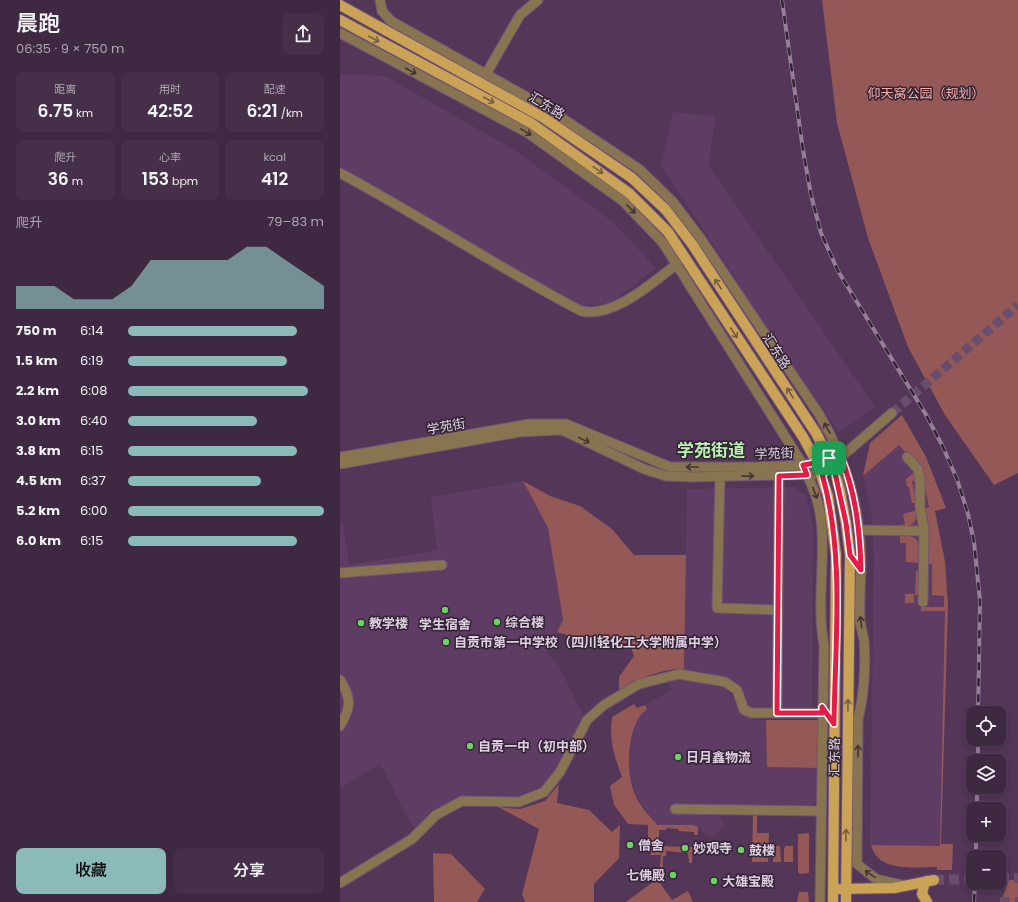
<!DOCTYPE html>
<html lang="zh">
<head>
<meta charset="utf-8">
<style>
  :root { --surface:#3f2842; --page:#463049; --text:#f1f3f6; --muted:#ada6b2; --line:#58445b; --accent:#8bbbb9 }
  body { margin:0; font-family:Poppins,"Noto Sans SC",sans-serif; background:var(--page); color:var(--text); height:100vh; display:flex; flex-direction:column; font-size:15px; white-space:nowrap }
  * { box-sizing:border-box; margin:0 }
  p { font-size:13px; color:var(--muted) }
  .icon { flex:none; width:22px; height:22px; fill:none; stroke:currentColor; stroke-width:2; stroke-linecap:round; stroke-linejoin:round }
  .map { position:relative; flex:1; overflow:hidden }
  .drawer { display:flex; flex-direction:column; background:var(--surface); width:340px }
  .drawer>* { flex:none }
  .buttons { position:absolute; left:626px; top:706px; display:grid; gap:8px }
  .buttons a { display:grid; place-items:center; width:40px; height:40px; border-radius:8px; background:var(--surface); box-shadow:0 2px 6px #0003,0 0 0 1px var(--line); font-size:20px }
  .pin { position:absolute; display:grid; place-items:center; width:34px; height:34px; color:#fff; margin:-17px; border-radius:8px; box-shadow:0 2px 6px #0006 }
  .round { display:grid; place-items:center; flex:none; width:42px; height:42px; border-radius:8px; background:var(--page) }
  .overview { display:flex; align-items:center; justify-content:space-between; height:68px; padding:0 16px }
  h1 { font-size:22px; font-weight:600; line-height:30px }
  .metrics { display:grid; grid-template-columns:repeat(3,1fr); gap:6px; height:68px; padding:4px 16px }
  .metrics div { display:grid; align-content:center; border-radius:8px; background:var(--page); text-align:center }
  .metrics b { font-size:17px; font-weight:600 }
  .metrics small { font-size:11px; font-weight:400 }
  .metrics p { font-size:11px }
  .chart { height:112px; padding:8px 16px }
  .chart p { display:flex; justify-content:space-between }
  .chart svg { width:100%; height:72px; margin-top:4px; fill:var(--accent); opacity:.7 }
  .cta { display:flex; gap:8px; margin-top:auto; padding:8px 16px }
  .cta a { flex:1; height:46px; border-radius:8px; background:var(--accent); color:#111; font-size:16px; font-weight:600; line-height:46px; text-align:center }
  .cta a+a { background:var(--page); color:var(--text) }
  ul { padding:0 16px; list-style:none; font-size:13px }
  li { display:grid; grid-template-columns:64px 48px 1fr; align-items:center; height:30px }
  li i { height:10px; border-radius:5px; background:var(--accent) }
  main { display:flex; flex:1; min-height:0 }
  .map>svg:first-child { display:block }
</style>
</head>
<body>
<main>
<section class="drawer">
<div class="overview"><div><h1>晨跑</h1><p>06:35 · 9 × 750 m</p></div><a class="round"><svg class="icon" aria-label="share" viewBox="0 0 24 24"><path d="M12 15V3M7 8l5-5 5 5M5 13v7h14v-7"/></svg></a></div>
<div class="metrics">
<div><p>距离</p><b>6.75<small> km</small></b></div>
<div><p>用时</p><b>42:52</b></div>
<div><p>配速</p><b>6:21<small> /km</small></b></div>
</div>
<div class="metrics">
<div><p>爬升</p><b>36<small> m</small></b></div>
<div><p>心率</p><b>153<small> bpm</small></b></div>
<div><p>kcal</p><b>412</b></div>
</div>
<div class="chart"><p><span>爬升</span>79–83 m</p>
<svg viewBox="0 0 160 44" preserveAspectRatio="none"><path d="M0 44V30L10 30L20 30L30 38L40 38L50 38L60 30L70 14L80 14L90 14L100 14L110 14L120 6L130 6L140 14L150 22L160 30V44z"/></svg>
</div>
<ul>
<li><b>750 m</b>6:14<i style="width:86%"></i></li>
<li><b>1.5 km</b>6:19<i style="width:81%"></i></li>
<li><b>2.2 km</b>6:08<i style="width:92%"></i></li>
<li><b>3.0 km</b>6:40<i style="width:66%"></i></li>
<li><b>3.8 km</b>6:15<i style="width:86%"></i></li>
<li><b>4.5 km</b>6:37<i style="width:68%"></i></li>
<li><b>5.2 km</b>6:00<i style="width:100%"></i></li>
<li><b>6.0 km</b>6:15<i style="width:86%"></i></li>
</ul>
<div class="cta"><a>收藏</a><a>分享</a></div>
</section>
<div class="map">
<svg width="678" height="902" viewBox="0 0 678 902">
  <rect width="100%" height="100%" fill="#543658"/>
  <!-- built -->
  <g fill="#5f3c64">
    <path d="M0 74 45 76 176 151 273 222 316 268 271 303 223 307 0 179Z"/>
    <path d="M333 112 375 116 369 166 535 407 499 432 436 341 321 165Z"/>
    <path d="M562 415 586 457 606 508 595 511 605 562 608 606 601 844H613L612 870H597V867L557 866 547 864 535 854 530 841 534 554 531 512 523 476 530 443Z"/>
    <path d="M183 481 208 528 223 620 207 653 218 664 243 715 215 771 201 787 177 796 121 797 92 810 74 829 40 764 0 788V525L3 524 9 565 97 550 91 497Z"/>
    <path d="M454 487 467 497 473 525 472 711 415 712 406 704 402 686 386 677 344 669 347 489Z"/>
    <path d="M340 679 384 688 392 695 401 714 416 720H426L427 767 479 768 477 799 474 803 464 807 391 806V817L382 815 380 817 385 825 374 837 372 835 369 837 358 827 353 825H317L296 797 291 779 289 759 291 740 297 720 307 709 305 705 331 690 327 681Z"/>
  </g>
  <!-- green -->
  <g fill="#945856">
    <path d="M482 0H678V473L654 485 605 415 568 347 528 238 497 123Z"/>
    <path d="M562 415 586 457 606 508 595 511 605 562 608 606 601 844H613L612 870H597V867C575 867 538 873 531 845L600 846 605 611H581V607H604V596L592 595V564H585L582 509 589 507C583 475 581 470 559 445L523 476 530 443Z"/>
    <path d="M575 471 577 480 572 481 576 503H572L569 487H567L566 480 564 481Z"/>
    <path d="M183 481 210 496 240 506 272 529 294 555H346L344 669C322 668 298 679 279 690V677L294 656 289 643 254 644 217 632 223 620 208 528Z"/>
    <path d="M578 510C577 522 572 527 560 527V525L565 524 563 514Z"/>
    <path d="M560 535C582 535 580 545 581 563L566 562V543H560Z"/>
    <path d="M576 571H581L580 595H574V603H565V594H575Z"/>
    <path d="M294 704 297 708 305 705 307 709C304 712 299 716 297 721 287 742 286 775 296 797 301 807 310 816 317 825H353L358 827V835H354V832L338 831 339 829 326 828 327 830H319V843L308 842V825L288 824 274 805 270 786 282 777C274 755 269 742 272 717Z"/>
    <path d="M426 720H479V768L427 767Z"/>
    <path d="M219 784 217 803 249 810 272 832 280 825 279 858 254 884V902H185L182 894 199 829 158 807 180 809 205 801Z"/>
    <path d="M413 814H417V833H429L428 862H412Z"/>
    <path d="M469 833V873L460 874 458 872V834Z"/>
    <path d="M311 846 353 847 352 863H349L348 853 326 851V856H323L322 882 319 878 321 855H311Z"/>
    <path d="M433 846H440L441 862H433Z"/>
    <path d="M446 846H453V862H444V848Z"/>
    <path d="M93 853 111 854 145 889 137 902H94Z"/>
    <path d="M317 879 332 900 348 891 353 902H286Z"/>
    <path d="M669 880H678V902H661Z"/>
    <path d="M459 892H468L469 902H457Z"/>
  </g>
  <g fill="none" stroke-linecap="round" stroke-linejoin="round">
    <!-- minor-tunnel -->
    <path stroke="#694d6d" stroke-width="9" stroke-dasharray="9 4.5" stroke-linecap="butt" d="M552 413 678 305"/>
    <!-- major-tunnel -->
    <g stroke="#694d6d" stroke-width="10" stroke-dasharray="10 5" stroke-linecap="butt">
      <path d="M659 878H678"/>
      <path d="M594 880 633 879"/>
      <path d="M660 902H678"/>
    </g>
    <defs>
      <g id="minor">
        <path d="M40 0 42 11 51 21 210 110 299 169 333 202 361 239 479 414C507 462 520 506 521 562 521 581 519 600 520 619 520 626 523 633 524 640 526 664 524 696 518 719L517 864 536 879 562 885"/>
        <path d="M0 33 188 133 283 201 323 243 463 465C471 483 479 500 481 520 486 562 476 603 484 645L480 902"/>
        <path d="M146 74 180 15 198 0"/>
        <path d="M0 173C82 217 159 268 241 311 274 318 312 283 337 264"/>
        <path d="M0 457 189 424H226L330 467H414L463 465 477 463 489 458H496"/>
        <path d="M567 457 578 469 580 479V508L584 529 583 602"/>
        <path d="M0 464 180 432 222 430 304 469 326 476 353 477 482 474 494 468 501 457 552 413"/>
        <path d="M380 477 377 608 438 610"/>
        <path d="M519 530 584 531"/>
        <path d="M0 573 102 565"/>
        <path d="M0 680C12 699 11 707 0 726"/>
        <path d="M437 713 439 476"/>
        <path d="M335 809 481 811"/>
        <path d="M0 883 72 839 96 815 122 801 179 802 204 792 220 772 247 720 264 705 299 684 339 674 385 682 397 690 404 710 412 713H482"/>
      </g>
      <g id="major">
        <path d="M0 5 204 118 292 178 326 210 352 244 476 433 494 468 500 491 506 523 510 555 506 902"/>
        <path d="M0 20 191 123 289 193 328 232 463 437 477 463 488 496 496 554 493 902"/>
        <path d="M499 889 554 888 594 880"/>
        <path d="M587 902 582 894 584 885 587 881"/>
      </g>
    </defs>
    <!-- minor casing -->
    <use href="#minor" stroke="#705474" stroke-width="11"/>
    <!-- major casing -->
    <use href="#major" stroke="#705474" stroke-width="12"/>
    <!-- minor -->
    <use href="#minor" stroke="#887451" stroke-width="9"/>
    <!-- major -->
    <use href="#major" stroke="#cba357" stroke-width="10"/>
    <defs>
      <g id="rail">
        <path d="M442 0 463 150 471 195 481 233 498 271 585 413 602 445 617 479 628 514 634 542 640 601 638 713"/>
        <path d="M638 761V739"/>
        <path d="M637 809V787"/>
        <path d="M636 857V835"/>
        <path d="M634 902 635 883"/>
      </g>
    </defs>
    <!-- rail casing -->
    <use href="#rail" stroke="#967e99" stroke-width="4"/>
    <!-- rail -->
    <use href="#rail" stroke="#312433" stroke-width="2.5" stroke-dasharray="8" stroke-linecap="butt"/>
  </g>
  <!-- one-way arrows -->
  <defs><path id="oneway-shaft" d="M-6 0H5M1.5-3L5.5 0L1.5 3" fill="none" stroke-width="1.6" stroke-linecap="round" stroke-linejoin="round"/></defs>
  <g stroke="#765d43">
    <use href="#oneway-shaft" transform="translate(34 39) rotate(28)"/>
    <use href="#oneway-shaft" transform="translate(149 100) rotate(28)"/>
    <use href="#oneway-shaft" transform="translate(258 170) rotate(35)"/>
    <use href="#oneway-shaft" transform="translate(378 284) rotate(-123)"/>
    <use href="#oneway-shaft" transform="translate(394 333) rotate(57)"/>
    <use href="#oneway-shaft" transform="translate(450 393) rotate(-123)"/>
    <use href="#oneway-shaft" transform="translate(508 705) rotate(-89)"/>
    <use href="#oneway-shaft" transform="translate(506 835) rotate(-89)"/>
  </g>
  <g stroke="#423439">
    <use href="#oneway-shaft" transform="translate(71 71) rotate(28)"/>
    <use href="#oneway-shaft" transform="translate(186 132) rotate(31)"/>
    <use href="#oneway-shaft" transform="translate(291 209) rotate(45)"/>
    <use href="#oneway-shaft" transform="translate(487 428) rotate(-120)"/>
    <use href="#oneway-shaft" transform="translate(244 440) rotate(26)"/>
    <use href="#oneway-shaft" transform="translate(352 467) rotate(-180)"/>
    <use href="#oneway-shaft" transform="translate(408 476) rotate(-1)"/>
    <use href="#oneway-shaft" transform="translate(475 493) rotate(69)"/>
    <use href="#oneway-shaft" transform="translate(521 622) rotate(-97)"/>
    <use href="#oneway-shaft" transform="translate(518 751) rotate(-89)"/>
    <use href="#oneway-shaft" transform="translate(530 874) rotate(-145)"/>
  </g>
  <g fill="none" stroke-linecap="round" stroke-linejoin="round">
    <defs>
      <path id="route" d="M501 457C516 494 520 531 521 570L510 555 506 523 494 468 482 474C505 553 495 642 494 724L482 707V713H437L439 476 467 475 463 465C477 463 488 458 501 457Z"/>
    </defs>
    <!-- route casing -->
    <use href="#route" stroke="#fff" stroke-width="8"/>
    <!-- route -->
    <use href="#route" stroke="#e11d48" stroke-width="5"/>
  </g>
  <!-- markers -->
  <g fill="#6cd362" stroke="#312433" stroke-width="1.5">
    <circle cx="105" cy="610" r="4"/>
    <circle cx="157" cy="622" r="4"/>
    <circle cx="21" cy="623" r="4"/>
    <circle cx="106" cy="642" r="4"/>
    <circle cx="130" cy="746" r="4"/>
    <circle cx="338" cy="757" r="4"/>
    <circle cx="290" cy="845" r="4"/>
    <circle cx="345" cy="848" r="4"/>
    <circle cx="401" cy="850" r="4"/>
    <circle cx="333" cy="875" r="4"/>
    <circle cx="374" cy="881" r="4"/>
  </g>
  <g text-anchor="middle" stroke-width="3" stroke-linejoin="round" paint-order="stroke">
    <!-- park labels -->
    <g font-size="13" fill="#fbada9" stroke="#312433">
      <text x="586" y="98">仰天窝公园（规划）</text>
    </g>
    <!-- street labels -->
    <g font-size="13" fill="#e0cee2" stroke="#312433">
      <text transform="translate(207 105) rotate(31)" y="5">汇东路</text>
      <text transform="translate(437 351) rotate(57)" y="5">汇东路</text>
      <text transform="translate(106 426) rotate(-10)" y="5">学苑街</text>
      <text transform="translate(434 453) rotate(-2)" y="5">学苑街</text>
      <text transform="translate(494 757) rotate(-89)" y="5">汇东路</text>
    </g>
    <!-- poi labels -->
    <g font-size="13" font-weight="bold" fill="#e0cee2" stroke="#312433" text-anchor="start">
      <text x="165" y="627">综合楼</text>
      <text x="29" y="628">教学楼</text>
      <text x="105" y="629" text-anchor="middle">学生宿舍</text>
      <text x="114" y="647">自贡市第一中学校（四川轻化工大学附属中学）</text>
      <text x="138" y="751">自贡一中（初中部）</text>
      <text x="346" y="762">日月鑫物流</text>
      <text x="298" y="850">僧舍</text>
      <text x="353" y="853">妙观寺</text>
      <text x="409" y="855">鼓楼</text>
      <text x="325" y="880" text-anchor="end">七佛殿</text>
      <text x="382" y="886">大雄宝殿</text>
    </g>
    <!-- district labels -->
    <g font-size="17" font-weight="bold" fill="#baf1b3" stroke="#312433">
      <text x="371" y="456">学苑街道</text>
    </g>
  </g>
</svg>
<div class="buttons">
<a><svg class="icon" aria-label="locate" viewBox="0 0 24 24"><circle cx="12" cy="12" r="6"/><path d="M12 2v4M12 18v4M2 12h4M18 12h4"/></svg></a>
<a><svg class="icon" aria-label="layers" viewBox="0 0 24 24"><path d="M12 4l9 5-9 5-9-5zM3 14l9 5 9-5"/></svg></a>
<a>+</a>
<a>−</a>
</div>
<div class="pin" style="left:489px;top:458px;background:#1e9e55"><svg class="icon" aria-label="arrive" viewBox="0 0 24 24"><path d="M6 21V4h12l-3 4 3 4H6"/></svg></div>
</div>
</main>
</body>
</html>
